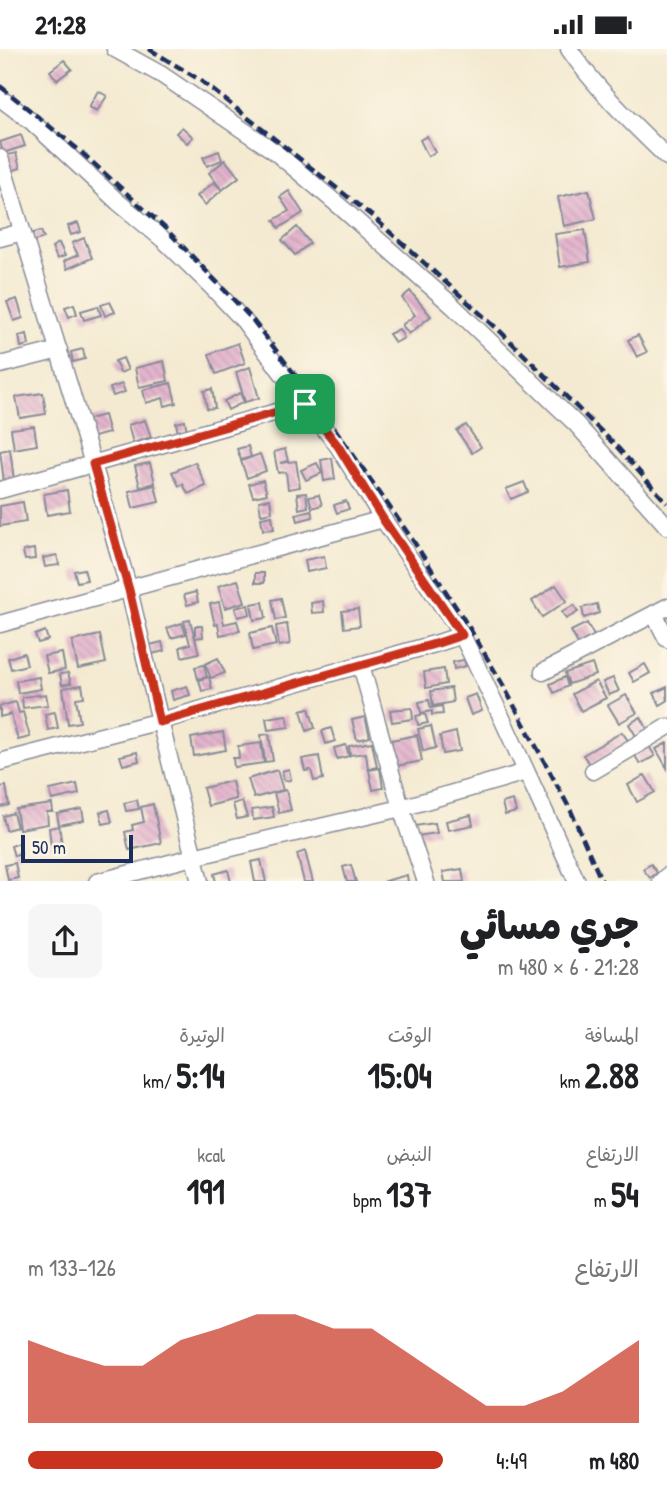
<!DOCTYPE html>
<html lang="ar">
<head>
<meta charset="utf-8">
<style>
  :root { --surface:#fff; --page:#f6f6f6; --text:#202124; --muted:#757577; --accent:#c8321e }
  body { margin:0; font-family:"Patrick Hand","Playpen Sans Arabic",sans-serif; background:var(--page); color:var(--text); direction:rtl; height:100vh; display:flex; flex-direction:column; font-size:26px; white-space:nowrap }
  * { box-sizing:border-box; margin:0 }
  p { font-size:23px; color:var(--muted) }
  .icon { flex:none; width:38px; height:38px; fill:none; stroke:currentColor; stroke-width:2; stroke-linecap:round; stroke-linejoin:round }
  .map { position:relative; height:832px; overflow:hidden; direction:ltr }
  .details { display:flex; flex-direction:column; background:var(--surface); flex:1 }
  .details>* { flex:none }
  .scale { position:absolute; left:21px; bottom:18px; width:112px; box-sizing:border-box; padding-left:7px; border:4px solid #1b2f5e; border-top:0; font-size:19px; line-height:24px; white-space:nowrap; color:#1b2f5e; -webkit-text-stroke:5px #fcf5e5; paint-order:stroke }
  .pin { position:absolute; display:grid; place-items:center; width:60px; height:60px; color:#fff; margin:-30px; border-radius:14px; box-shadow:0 4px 10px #0006 }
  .round { display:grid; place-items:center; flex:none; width:74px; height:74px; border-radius:14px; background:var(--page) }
  .overview { display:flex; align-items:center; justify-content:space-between; height:119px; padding:0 28px }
  h1 { font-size:38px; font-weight:800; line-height:52px }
  .stats { display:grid; grid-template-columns:repeat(3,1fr); gap:10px; height:119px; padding:7px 28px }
  .stats div { display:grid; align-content:center }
  .stats b { font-size:35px; font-weight:800 }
  .stats small { font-size:19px; font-weight:400 }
  .stats p { font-size:19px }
  .chart { height:196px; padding:14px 28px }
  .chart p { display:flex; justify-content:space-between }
  .chart svg { width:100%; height:126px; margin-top:7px; fill:var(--accent); opacity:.7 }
  ul { padding:0 28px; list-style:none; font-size:23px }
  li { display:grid; grid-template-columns:112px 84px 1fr; align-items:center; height:52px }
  li i { height:18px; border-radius:9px; background:var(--accent) }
  .status { display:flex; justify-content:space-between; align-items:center; height:49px; padding:0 35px; background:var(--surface); direction:ltr }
  .status svg { height:19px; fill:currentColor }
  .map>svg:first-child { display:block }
</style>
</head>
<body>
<div class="status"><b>21:28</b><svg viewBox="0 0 49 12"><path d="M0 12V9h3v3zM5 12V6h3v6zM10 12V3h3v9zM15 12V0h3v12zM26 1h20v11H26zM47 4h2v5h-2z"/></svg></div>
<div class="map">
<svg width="667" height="833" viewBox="0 0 667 833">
  <defs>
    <pattern id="building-back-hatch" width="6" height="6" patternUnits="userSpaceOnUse" patternTransform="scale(1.75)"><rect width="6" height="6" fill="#e3b4cd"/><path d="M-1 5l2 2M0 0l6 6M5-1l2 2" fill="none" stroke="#c29bb2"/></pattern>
  </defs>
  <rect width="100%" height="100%" fill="#fcf5e5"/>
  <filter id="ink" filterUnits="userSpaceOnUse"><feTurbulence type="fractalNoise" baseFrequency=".0143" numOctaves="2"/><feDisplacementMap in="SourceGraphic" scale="14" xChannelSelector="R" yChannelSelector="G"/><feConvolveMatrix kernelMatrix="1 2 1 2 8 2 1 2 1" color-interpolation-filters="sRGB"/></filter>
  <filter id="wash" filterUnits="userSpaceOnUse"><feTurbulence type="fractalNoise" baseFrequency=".00686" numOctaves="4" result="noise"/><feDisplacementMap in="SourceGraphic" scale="28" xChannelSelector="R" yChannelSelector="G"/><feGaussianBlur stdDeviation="1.57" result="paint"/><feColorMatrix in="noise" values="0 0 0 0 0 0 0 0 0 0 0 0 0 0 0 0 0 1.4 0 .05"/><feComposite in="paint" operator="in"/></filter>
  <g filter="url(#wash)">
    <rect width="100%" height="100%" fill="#f4ead1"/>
    <g id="blocks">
      <!-- building -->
      <g fill="url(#building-back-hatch)">
        <path d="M64 11 72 20 57 31 50 22Z"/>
        <path d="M98 42 107 47 97 62 89 58Z"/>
        <path d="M182 78 193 88 187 94 176 84Z"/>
        <path d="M21 86 25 97 3 104 0 93Z"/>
        <path d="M427 87 435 103 428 107 420 91Z"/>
        <path d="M219 102 222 111 207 117 203 108Z"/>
        <path d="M16 104 20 119 8 123 4 107Z"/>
        <path d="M225 111 239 128 222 141 209 124Z"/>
        <path d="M214 133 222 141 205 156 197 147Z"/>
        <path d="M589 141 596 170 564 177 558 148Z"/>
        <path d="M289 142 303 164 279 179 274 171 289 162 280 148Z"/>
        <path d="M78 174 81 183 71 186 68 177Z"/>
        <path d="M297 178 310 194 295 206 282 191Z"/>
        <path d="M585 181 590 213 560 218 555 185Z"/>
        <path d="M41 182 44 189 32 193 30 185Z"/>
        <path d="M84 189 92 209 67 220 64 212 78 206 72 194Z"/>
        <path d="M59 194 65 207 57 210 52 198Z"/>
        <path d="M410 242 431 267 409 285 402 276 415 266 402 249Z"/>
        <path d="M17 250 23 269 14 272 7 253Z"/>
        <path d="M110 253 115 263 105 267 101 256Z"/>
        <path d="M74 255 77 265 69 268 65 258Z"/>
        <path d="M98 257 101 266 84 271 81 262Z"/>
        <path d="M399 280 404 289 395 294 389 285Z"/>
        <path d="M27 285 29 296 21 298 19 287Z"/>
        <path d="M638 286 647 303 637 308 628 291Z"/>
        <path d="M238 294 245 314 216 325 209 305Z"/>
        <path d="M83 300 85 310 73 313 71 303Z"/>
        <path d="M123 309 128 321 120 324 115 312Z"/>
        <path d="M164 312 168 332 139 338 135 319Z"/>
        <path d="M250 318 259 349 245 353 236 323Z"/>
        <path d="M171 334 176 354 165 357 163 349 146 354 143 341Z"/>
        <path d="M122 335 125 343 113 347 110 339Z"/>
        <path d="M212 340 215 359 207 360 204 342Z"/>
        <path d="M43 344 46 365 20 369 16 348Z"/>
        <path d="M240 344 244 353 228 361 224 352Z"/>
        <path d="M104 366 109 384 90 389 85 371Z"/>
        <path d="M145 371 151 388 133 394 128 376Z"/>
        <path d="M185 372 187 382 178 384 176 374Z"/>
        <path d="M466 376 481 398 472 404 457 382Z"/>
        <path d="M34 377 37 396 14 400 11 380Z"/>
        <path d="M248 397 251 408 241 411 237 400Z"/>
        <path d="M10 400 14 431 4 433 0 402Z"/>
        <path d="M285 400 288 412 280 414 296 412 300 438 288 440 286 423 278 424 274 403Z"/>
        <path d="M260 405 266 422 247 429 241 412Z"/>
        <path d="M332 409 335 430 324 432 321 411Z"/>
        <path d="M195 413 206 437 188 445 183 435 179 437 172 423Z"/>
        <path d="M150 414 155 434 140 438 135 417Z"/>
        <path d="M317 414 322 424 306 431 301 421Z"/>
        <path d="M263 431 267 445 253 448 249 435Z"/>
        <path d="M524 433 528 443 511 450 506 440Z"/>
        <path d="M155 436 159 453 133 459 129 442Z"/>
        <path d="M67 441 70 462 47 466 44 445Z"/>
        <path d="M306 444 308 458 299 460 297 445Z"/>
        <path d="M319 446 322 456 312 459 309 448Z"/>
        <path d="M270 450 272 463 261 465 259 452Z"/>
        <path d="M346 452 349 460 337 464 334 456Z"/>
        <path d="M23 453 26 473 0 477V457Z"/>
        <path d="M311 461 313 468 298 472 296 465Z"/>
        <path d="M272 467 274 480 263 481 261 469Z"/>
        <path d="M34 500 35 510 25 511 23 502Z"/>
        <path d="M57 506 59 516 45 518 43 509Z"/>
        <path d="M324 507 326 519 307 523 305 511Z"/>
        <path d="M84 520 87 531 77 533 74 522Z"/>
        <rect x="255" y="524" width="9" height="10"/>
        <path d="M238 531 245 553 225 559 218 537Z"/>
        <path d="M556 536 567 552 542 568 532 552Z"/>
        <path d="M196 543 198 553 187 556 184 546Z"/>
        <path d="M281 549 285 569 276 571 272 551Z"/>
        <path d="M323 552 324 563 312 564 311 554Z"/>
        <path d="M219 553 224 575 237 572 240 582 220 586 218 575 215 576 210 555Z"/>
        <path d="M263 553 266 569 254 571 251 555Z"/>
        <path d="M597 555 599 564 584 569 582 559Z"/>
        <path d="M248 556 250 565 238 568 235 559Z"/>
        <path d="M574 556 578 563 566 570 562 563Z"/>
        <path d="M358 560 360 577 344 579 342 562Z"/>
        <path d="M190 571 199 604 182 608 180 598 190 595 184 572Z"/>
        <path d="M182 574 186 585 171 589 167 579Z"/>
        <path d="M587 574 594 587 578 595 571 582Z"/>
        <path d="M287 575 290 595 279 597 276 577Z"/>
        <path d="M195 577H202L203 588 195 589Z"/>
        <path d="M272 579 276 596 253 601 250 584Z"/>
        <path d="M45 582 48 591 38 594 35 586Z"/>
        <path d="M100 586 106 614 78 620 72 592Z"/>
        <path d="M162 593 164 602 152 605 150 596Z"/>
        <path d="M24 604 27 616 11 620 8 609Z"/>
        <path d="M62 604 65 621 48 624 44 607Z"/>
        <path d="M218 609 225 624 211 629 205 615Z"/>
        <path d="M464 611 466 617 454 620 453 613Z"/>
        <path d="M592 615 596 626 569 635 565 624Z"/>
        <path d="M645 615 650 624 634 633 629 624Z"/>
        <path d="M204 616 207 628 198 630 195 618Z"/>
        <path d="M444 620 446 635 426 639 424 623Z"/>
        <path d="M68 624 71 634 62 636 60 625Z"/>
        <path d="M39 628 41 640 18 644 16 632Z"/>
        <path d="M209 628 212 640 202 642 199 631Z"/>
        <path d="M565 628 568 637 554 644 550 635Z"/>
        <path d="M613 629 619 642 609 646 603 633Z"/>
        <path d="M596 632 606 649 581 662 572 645Z"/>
        <path d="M82 636 84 648 76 649 80 673 68 675 63 639Z"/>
        <path d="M187 637 190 646 173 651 171 642Z"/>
        <path d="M667 638V652L660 656 654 644Z"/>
        <path d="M451 639 453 653 433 657 431 642Z"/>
        <path d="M46 645 48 656 23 659 22 648Z"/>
        <path d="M476 645 482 662 471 666 465 649Z"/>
        <path d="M626 646 637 664 619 674 608 656Z"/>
        <path d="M429 651 431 659 442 657 443 665 432 666V662L421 664 419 653Z"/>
        <path d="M16 653 19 664 23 663 30 688 18 691 11 665 0 668V657Z"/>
        <path d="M309 659 315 679 307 682 301 661Z"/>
        <path d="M412 659 413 670 392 673 390 661Z"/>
        <path d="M55 663 58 679 48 681 45 665Z"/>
        <path d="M425 665 428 674 418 676 416 667Z"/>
        <path d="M287 666 289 678 268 681 266 669Z"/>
        <path d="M365 668 370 688 357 691 352 671Z"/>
        <path d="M641 668 648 681 636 687 629 675Z"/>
        <path d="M431 677 436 699 423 702 418 680Z"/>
        <path d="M331 679 335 692 326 695 322 682Z"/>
        <path d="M223 683 226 701 194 707 191 689Z"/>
        <path d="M456 683 460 702 443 705 440 687Z"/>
        <path d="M622 683 629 693 590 716 583 706Z"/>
        <path d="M269 685 273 712 265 713 261 686Z"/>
        <path d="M417 686 422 712 396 717 391 691Z"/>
        <path d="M372 693 377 718 368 720 366 704 350 706 349 697Z"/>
        <path d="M261 694 264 714 234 718 233 709H239L238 697Z"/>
        <path d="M667 694V719L656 700Z"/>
        <path d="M346 696 349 707 337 710 334 699Z"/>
        <path d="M649 697 655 707 640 715 634 705Z"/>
        <path d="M137 703 139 712 123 716 120 707Z"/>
        <path d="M319 707 323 730 314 732 311 721 305 722 302 710Z"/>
        <path d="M380 719 383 739 373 741 369 721Z"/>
        <path d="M289 720 291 731 284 732 282 722Z"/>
        <path d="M277 721 283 741 254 749 248 730Z"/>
        <path d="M645 726 655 743 637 753 628 736Z"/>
        <path d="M232 732 236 750 208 757 203 739Z"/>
        <path d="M77 735 79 745 52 751 50 741Z"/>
        <path d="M6 737 9 756 0 758V738Z"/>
        <path d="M286 741 291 761 279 764 274 744Z"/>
        <path d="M137 751 139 760 126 762 124 754Z"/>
        <path d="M513 751 516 763 505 766 502 754Z"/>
        <path d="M242 752 247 768 237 770 233 755Z"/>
        <path d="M52 755 53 763H47L48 775 19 780 16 760Z"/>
        <path d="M153 755 161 794 129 801 125 783 133 781 132 776 144 773 141 758Z"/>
        <path d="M272 758 274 768 253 771 252 761Z"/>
        <path d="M82 760 84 771 59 776 57 765Z"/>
        <path d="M109 761 112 773 103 775 100 763Z"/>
        <path d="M13 764 17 778 6 781 3 767Z"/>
        <path d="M471 766 473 776 448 781 446 772Z"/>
        <path d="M435 774 437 784 417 787 415 777Z"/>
        <path d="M59 777 62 795 51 797 49 779Z"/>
        <path d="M19 794 21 805 14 807 11 797Z"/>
        <path d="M305 802 313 833H304L297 805Z"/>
        <path d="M261 811 266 833H255L251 813Z"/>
        <path d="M15 814 18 829 8 831 5 816Z"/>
        <path d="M651 815 657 824 650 829 643 820Z"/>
        <path d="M351 816 356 833H347L343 818Z"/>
        <path d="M462 820 464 833H445L443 823Z"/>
        <path d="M228 821 231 833H216L214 825Z"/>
        <path d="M407 826 408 833H385V832Z"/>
      </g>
    </g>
  </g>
  <g filter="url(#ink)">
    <use href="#blocks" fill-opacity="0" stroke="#888c98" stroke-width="2"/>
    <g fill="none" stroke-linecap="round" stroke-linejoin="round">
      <defs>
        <g id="street">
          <path d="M115 0 162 26 274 102 343 160 453 257 576 375 667 477"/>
          <path d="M569 0C596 40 632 74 667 108"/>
          <path d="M0 49 31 72 118 153 165 192 211 237 244 272 305 355 338 397 383 470 462 586 500 665 577 833"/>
          <path d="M0 109 93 415 129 541 160 672 200 833"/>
          <path d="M0 189 22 183"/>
          <path d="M0 316 59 301"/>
          <path d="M0 441 305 355"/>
          <path d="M654 565 667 590"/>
          <path d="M0 575 383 470"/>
          <path d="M361 616 401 759 426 833"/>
          <path d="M543 623 667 558"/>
          <path d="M0 713 160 672 438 594 462 586"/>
          <path d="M593 722 667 678"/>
          <path d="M97 833 193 808 401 759 526 723"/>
          <path d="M661 833 667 827"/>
        </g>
      </defs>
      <!-- street casing -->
      <use href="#street" stroke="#888c98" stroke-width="19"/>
      <!-- street -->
      <use href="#street" stroke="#fff" stroke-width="16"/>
      <!-- rail -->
      <g stroke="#1b2f5e" stroke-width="4.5" stroke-dasharray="10 5" stroke-linecap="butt">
        <path d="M149 0 200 31 372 167 501 283 618 399 667 454"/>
        <path d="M0 37 80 102 166 180 251 269 317 354 414 493 470 580 503 636 571 762 602 833"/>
      </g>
    </g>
  </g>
  <g fill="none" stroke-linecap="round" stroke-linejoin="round" filter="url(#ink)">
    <defs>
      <path id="route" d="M305 355 338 397 383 470 462 586 438 594 160 673 129 541 93 415Z"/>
    </defs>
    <!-- route casing -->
    <use href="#route" stroke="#fff" stroke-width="14"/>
    <!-- route -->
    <use href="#route" stroke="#c8321e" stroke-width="9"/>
  </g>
</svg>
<div class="scale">50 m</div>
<div class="pin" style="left:305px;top:355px;background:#1e9e55"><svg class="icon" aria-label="arrive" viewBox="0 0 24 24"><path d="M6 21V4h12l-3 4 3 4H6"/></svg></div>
</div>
<section class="details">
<div class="overview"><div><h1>جري مسائي</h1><p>21:28 · 6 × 480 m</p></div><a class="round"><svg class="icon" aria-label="share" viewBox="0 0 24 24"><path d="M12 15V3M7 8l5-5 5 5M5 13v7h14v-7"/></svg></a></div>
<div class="stats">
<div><p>المسافة</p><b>2.88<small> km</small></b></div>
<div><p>الوقت</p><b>15:04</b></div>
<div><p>الوتيرة</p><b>5:14<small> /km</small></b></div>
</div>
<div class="stats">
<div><p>الارتفاع</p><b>54<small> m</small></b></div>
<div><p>النبض</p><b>137<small> bpm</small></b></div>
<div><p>kcal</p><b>191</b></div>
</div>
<div class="chart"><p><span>الارتفاع</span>126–133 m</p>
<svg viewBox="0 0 160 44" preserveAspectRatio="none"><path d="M0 44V15L10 20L20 24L30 24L40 15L50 11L60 6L70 6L80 11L90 11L100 20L110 29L120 38L130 38L140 33L150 24L160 15V44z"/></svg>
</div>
<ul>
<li><b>480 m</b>4:49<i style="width:100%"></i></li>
</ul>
</section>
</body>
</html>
